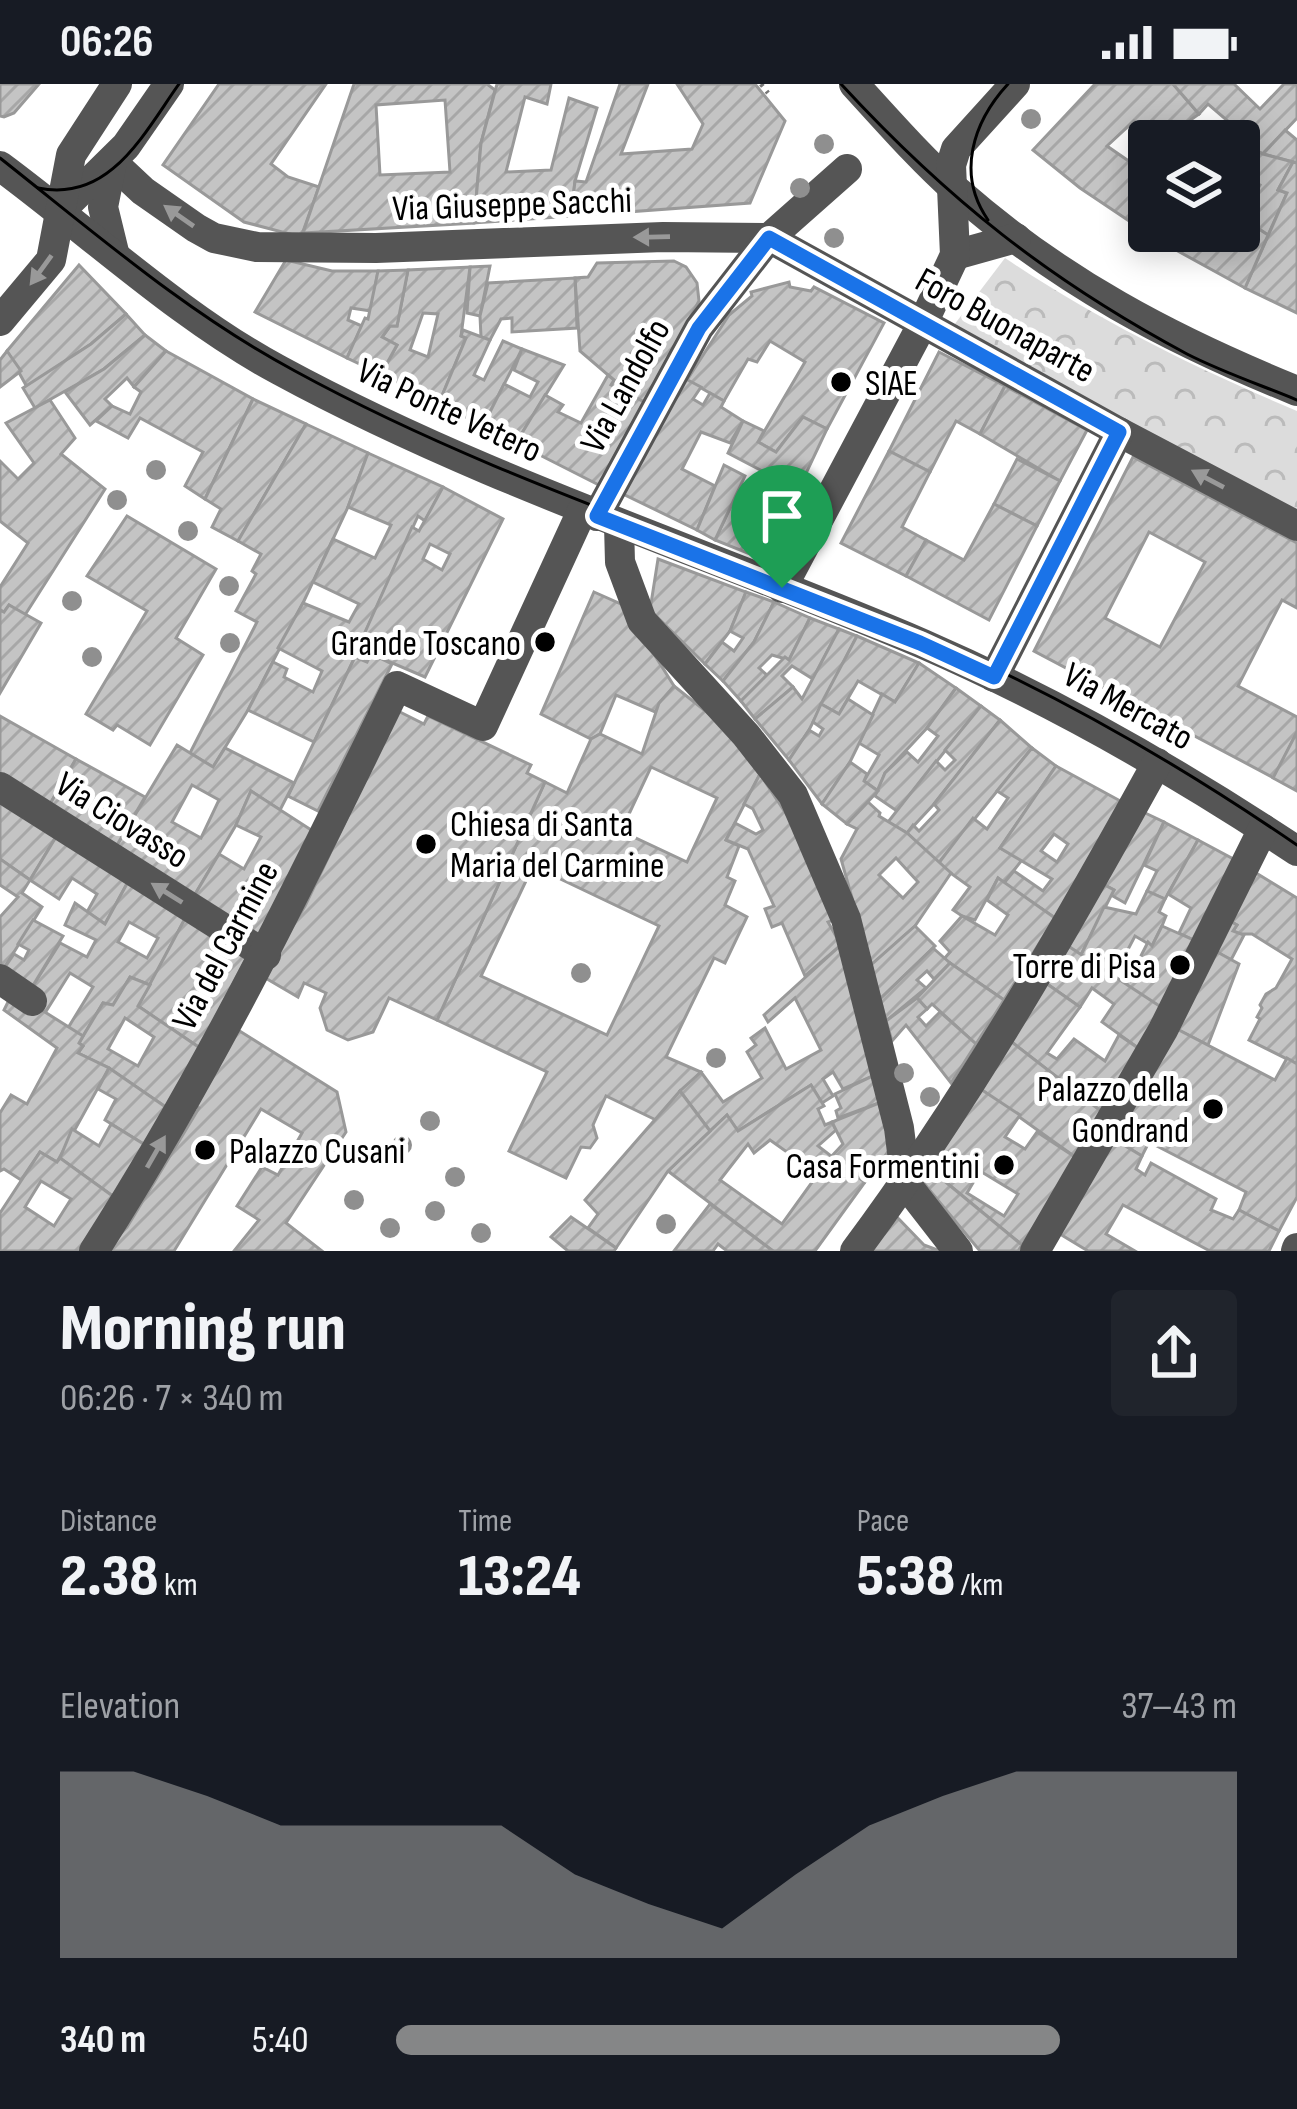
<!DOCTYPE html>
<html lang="en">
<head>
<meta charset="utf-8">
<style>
  :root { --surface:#171b24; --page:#20242c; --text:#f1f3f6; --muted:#9ea1a6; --accent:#858687 }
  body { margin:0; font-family:"Sofia Sans Condensed",sans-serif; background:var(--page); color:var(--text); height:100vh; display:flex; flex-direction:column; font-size:45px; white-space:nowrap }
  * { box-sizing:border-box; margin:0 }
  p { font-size:39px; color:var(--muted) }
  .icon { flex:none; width:66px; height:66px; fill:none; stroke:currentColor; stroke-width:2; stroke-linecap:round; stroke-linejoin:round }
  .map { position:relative; height:1167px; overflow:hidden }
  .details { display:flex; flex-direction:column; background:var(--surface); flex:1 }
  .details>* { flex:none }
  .controls { position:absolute; left:1128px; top:36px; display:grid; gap:24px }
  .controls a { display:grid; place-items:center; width:132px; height:132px; border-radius:12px; background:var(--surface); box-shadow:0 6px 30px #0003; font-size:60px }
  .pin { position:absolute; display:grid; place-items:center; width:102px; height:102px; color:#fff; margin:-123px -51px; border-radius:50% 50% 50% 0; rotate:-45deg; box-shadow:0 0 12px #0007 }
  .pin .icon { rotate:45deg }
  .round { display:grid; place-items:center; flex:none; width:126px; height:126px; border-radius:12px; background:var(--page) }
  .head { display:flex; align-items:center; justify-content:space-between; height:204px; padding:0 60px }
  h1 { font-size:66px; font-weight:800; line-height:90px }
  .figures { display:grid; grid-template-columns:repeat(3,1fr); gap:18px; height:204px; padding:12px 60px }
  .figures div { display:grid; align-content:center }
  .figures b { font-size:60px; font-weight:800 }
  .figures small { font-size:33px; font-weight:400 }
  .figures p { font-size:33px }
  .chart { height:336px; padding:24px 60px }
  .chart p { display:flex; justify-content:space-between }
  .chart svg { width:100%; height:216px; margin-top:12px; fill:var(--accent); opacity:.7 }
  ul { padding:0 60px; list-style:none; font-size:39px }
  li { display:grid; grid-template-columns:192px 144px 1fr; align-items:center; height:90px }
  li i { height:30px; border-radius:15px; background:var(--accent) }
  .status { display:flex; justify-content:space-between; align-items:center; height:84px; padding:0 60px; background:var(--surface); direction:ltr }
  .status svg { height:33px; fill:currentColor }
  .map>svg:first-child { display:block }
</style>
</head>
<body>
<div class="status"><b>06:26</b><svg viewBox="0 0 49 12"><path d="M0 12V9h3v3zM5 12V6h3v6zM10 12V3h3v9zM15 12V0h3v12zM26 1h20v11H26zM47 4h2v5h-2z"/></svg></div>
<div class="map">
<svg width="1297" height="1167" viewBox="0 0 1297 1167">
  <defs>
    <pattern id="forest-crowns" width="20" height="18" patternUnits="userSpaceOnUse" patternTransform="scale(3)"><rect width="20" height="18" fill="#dcdcdc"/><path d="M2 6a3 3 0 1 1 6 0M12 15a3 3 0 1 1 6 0" fill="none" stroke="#bbb"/></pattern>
    <pattern id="building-hatch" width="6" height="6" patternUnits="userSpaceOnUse" patternTransform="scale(3)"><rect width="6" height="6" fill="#c4c4c4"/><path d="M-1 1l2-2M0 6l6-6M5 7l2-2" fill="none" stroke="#a7a7a7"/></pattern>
  </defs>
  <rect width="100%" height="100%" fill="#fff"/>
  <!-- forest -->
  <path fill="url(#forest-crowns)" d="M1005 174C1097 236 1195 284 1297 327V429L951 245Z"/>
  <!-- building -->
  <g fill="url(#building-hatch)" stroke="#999" stroke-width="3" fill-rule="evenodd">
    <path d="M0 0H39L14 29 4 33 0 32Z"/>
    <path d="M219 0H326L271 80 288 93 319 103 301 153 244 138 163 81Z"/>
    <path d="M354 0H487L495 6 481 59 474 139 303 149ZM445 16 450 88 380 91 376 21Z"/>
    <path d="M497 0H551L547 20 525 13 506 88 551 86 569 14 597 24 575 97 571 132 474 139 481 59Z"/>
    <path d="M620 0H648L621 70 692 65 703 40 677 0H755L785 37 750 119 571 132 575 97 586 98Z"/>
    <path d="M1095 0H1173L1199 30 1189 37 1216 57H1160L1134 37 1107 62 1149 91V147H1162L1156 155 1080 104 1033 66Z"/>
    <path d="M1173 0H1234L1260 25 1284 0H1297V34L1263 70 1222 48 1229 38 1208 20 1199 30Z"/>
    <path d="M1285 46 1297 56V79L1263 70Z"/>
    <path d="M1222 48 1263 70 1293 78 1278 106 1287 109 1268 151 1241 133 1260 101 1239 88V57H1220Z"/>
    <path d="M1293 78 1297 79V229L1245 204 1287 109 1278 106Z"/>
    <path d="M1239 132 1268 151 1245 204 1156 155 1162 147H1239Z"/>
    <path d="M286 176 332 187H378L371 227 351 224 348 236 362 242 347 274 255 228Z"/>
    <path d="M674 177 686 183 697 199 699 217 644 318 611 301 614 296 580 267 575 194 588 193 597 179Z"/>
    <path d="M79 181 126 230 91 260 27 303 7 267Z"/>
    <path d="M490 182 480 232 467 229 470 183Z"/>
    <path d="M470 183 461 252 466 254 439 319 381 290 397 261 382 253 390 242H397L408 186ZM423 229 438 230 428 273 410 266Z"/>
    <path d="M408 186 397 242H390L382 253 397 261 381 290 347 274 365 234 368 235 378 187Z"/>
    <path d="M575 194 577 244 512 248V234L501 235 490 256 481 253 480 232 488 199Z"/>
    <path d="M789 198 790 203 811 207 814 203 884 239 827 345 803 333 776 368 758 358 805 278 770 257 757 278 748 275 724 317 687 296 729 231 752 212 751 208Z"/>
    <path d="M126 230 145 251 104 285 35 324 23 304 91 260Z"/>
    <path d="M463 246 490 256 474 291 484 296 503 257 522 265 483 342 439 319 466 254 461 252Z"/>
    <path d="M145 251 166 267 134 303 127 294 105 315 112 322 90 341 65 308 104 285Z"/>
    <path d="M522 265 564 281 516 359 483 342 504 300 530 313 538 298 514 286Z"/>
    <path d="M7 267 21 287 0 303V276Z"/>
    <path d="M166 267 253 315 205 415 185 402 203 368 140 334 128 354 96 337 112 322 130 330 141 308 134 303Z"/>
    <path d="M939 268 1005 302 980 350 956 337 930 388 889 367Z"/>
    <path d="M608 291 614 296 611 301 644 318 599 401 516 359 545 311 563 321 558 328 581 339Z"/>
    <path d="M680 292 701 303 693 315 703 321 710 309 724 317 721 323 743 337 730 359 701 348 682 385 715 402 697 446 621 409Z"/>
    <path d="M1005 302 1087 346 1060 397 980 350Z"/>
    <path d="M253 315 306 340 238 457 212 443 221 425 205 415Z"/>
    <path d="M50 316 75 354 61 370 105 405 25 531 9 521 4 528 0 526V503L28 459 0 437V377L18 395 34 379 6 339Z"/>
    <path d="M803 333 827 345 765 476 715 456 739 405 752 412 764 388 728 369 743 337 764 347 758 358 776 368Z"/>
    <path d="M306 340 368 369 348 423 303 519 248 626 213 683 190 669 257 538 236 527 256 490 252 487 261 470 238 457Z"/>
    <path d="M889 367 930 388 902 443 926 456 906 492 841 459Z"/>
    <path d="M368 369 443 403 425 437 418 432 359 562 346 554 340 566 355 573 314 658 248 626 273 578 287 585 284 593 313 608 322 587 278 564 303 519 349 538 359 520 313 498 333 455 375 474 391 441 348 423Z"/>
    <path d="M1133 373 1297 459V524L1282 516 1238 602 1297 633V648L1274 694 1034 567ZM1149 448 1205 478 1160 563 1105 534Z"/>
    <path d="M1017 375 1060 397 1037 442 994 420Z"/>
    <path d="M724 381 745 392 715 456 697 446Z"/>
    <path d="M443 403 503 435 425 593 371 570 374 561 362 555 412 443 419 447ZM430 460 450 470 442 486 423 475Z"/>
    <path d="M994 420 1037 442 989 536 906 492 926 456 964 476Z"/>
    <path d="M127 432 216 485 176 554 203 571 150 661 117 641 113 646 86 630 147 527 87 492Z"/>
    <path d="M658 475 746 508 730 547 705 580 650 526Z"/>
    <path d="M594 508 623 521 674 602 655 628 616 611 600 650 591 655 541 630Z"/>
    <path d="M746 508 774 518 754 558 723 597 705 580 722 558 734 567 743 554 730 547Z"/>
    <path d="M774 518 810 534 789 576 772 571 759 584 767 591 741 617 723 597 754 558Z"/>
    <path d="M9 521 41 539 0 609V526L4 528Z"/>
    <path d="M810 534 839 545 813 595 792 582 782 592 793 603 755 635 741 617 785 573 789 576Z"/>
    <path d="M839 545 857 552 809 646 789 676 755 635 793 603 802 615Z"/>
    <path d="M857 552 919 579 895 618 858 597 839 630 821 620Z"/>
    <path d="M371 570 392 580 318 727 288 712 355 573 367 578Z"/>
    <path d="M919 579 956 604 927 644 885 689 878 707 864 697 879 671 859 659 882 610 895 618Z"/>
    <path d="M674 602 723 641 760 690 726 756 739 762 727 793 735 797 725 821 747 833 725 879 714 874 666 973 701 988 656 1036 606 1012 593 1041 597 1054 590 1064 581 1063 566 1094 509 1067 547 988 437 936 545 698 567 709 591 655 600 650 642 670 659 619ZM651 683 717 714 687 778 621 747ZM533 782 659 842 607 951 481 892Z"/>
    <path d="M956 604 981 622 897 727 875 712 885 689 907 668 918 678 938 652 927 644Z"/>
    <path d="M848 615 873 631 850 678 822 720 789 676 809 646 819 652 823 645 813 638 821 620 839 630Z"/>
    <path d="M981 622 1000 636 934 720 907 749 888 738 936 677 945 686 955 676 945 666Z"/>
    <path d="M398 627 424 640 428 632 531 681 527 689 545 698 437 936 389 914 373 948 348 956 327 946 320 924 326 909 304 899 298 913 262 892 305 822Z"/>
    <path d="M0 632 76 675 50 720 0 689Z"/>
    <path d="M1000 636 1032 664 938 780 907 749 913 741 919 747 939 726 934 720Z"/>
    <path d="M1297 648V707L1273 694Z"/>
    <path d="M177 661 213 683 225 664 294 699 280 726 251 707 236 741 194 812 117 761ZM192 701 219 716 201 754 172 738Z"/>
    <path d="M1032 664 1056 682 1000 764 1022 776 1004 799 998 794 975 836 962 832 953 826 970 803 938 780 973 734 987 745 1008 714 997 707Z"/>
    <path d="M76 675 145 713 117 761 50 720Z"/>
    <path d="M850 678 867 690 864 697 878 707 847 740 822 720Z"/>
    <path d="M1056 682 1124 719 1055 834 1004 799 1014 787 1043 807 1052 795 1000 764ZM1054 750 1068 760 1057 778 1041 767Z"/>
    <path d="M760 690 800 751 836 835 828 838 841 861 805 892 782 839 772 843 765 825 774 822 748 765 726 756 735 739 756 750 763 746 753 725 744 720Z"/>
    <path d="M251 707 319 751 263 857 194 812 219 770 244 785 261 753 236 741Z"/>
    <path d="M0 709 59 748 30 796 0 775Z"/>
    <path d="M868 718 880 729 879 732 907 749 951 789 915 842 871 881 841 775 857 745 847 740ZM896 774 918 798 903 814 879 791Z"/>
    <path d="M1141 727 1164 738 1125 819 1111 811 1114 806 1099 798Z"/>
    <path d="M1164 738 1198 756 1165 815 1147 807 1157 787 1144 781Z"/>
    <path d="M59 748 129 796 105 840 87 828 97 810 72 794 59 815 30 796Z"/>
    <path d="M1198 756 1237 777 1198 858 1179 849 1191 824 1168 810Z"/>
    <path d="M0 775 30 796 22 809 42 823 1 889 0 833 18 813 0 801Z"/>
    <path d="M1248 784 1297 814V980L1249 956 1260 935 1257 933 1262 924 1260 921 1266 910 1276 904 1292 875 1252 850H1238L1233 847 1237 841 1221 832Z"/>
    <path d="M998 794 1055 834 1004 916 944 875 950 868 940 857 962 832 995 851 1008 831 987 816Z"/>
    <path d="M129 796 187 831 150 901 130 893 113 921 103 919 83 952 68 944 93 903 70 889 45 929 35 923 29 908 60 859 87 873 96 856 65 841 75 819 105 840ZM129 838 158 854 147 874 118 858Z"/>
    <path d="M1099 798 1114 806 1081 871 1062 858Z"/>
    <path d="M1147 807 1165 815 1159 828 1166 832 1162 842 1152 862 1135 852 1113 894 1081 871 1104 823 1136 830Z"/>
    <path d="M187 831 248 871 200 964 138 922Z"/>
    <path d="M1221 832 1237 841 1233 847 1244 851 1231 876 1208 863Z"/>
    <path d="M33 836 63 852 29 908 1 889 14 870 24 876 29 866 18 860Z"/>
    <path d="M915 842 935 862 880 915 871 881Z"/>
    <path d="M1162 842 1198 858 1164 925 1125 903 1148 858 1152 862Z"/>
    <path d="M1062 858 1164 925 1141 966 1102 938 1114 920 1092 904 1080 923 1040 895Z"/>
    <path d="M841 861 873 992 843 1005 833 988 823 995 833 1012 822 1019 811 1001 738 1047 727 1031 710 1047 680 1007 701 988 723 1018 762 994 747 968 756 961 751 954 765 944 786 985 821 966 795 914 768 938 764 931Z"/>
    <path d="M1208 863 1239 880 1208 961 1173 943Z"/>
    <path d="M933 864 950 879 934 895 927 887 917 896 926 904 886 937 880 915Z"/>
    <path d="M950 879 1004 916 976 960 932 920 927 925 917 914Z"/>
    <path d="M130 893 150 901 138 922 200 964 170 1026 109 984 78 969 83 962 79 959 103 919 113 921ZM125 934 154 953 138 982 108 965Z"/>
    <path d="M1040 895 1080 923 1047 969 1057 975 1074 955 1105 977 1119 951 1141 966 1106 1031 1004 952Z"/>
    <path d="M13 908 83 952 79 959 83 962 78 969 109 984 57 1078 40 1068 21 1096 4 1085 0 1087V1029L11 1011 27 1020 57 964 4 926Z"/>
    <path d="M917 914 927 925 918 933 926 942 940 928 976 960 951 999 906 941 892 957 886 937Z"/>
    <path d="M1173 943 1275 996 1287 974 1297 980V1113L1279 1147 1239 1126 1246 1108 1149 1058 1142 1072 1112 1054Z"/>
    <path d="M238 946 337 1008 346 1048 286 1139 322 1167H234L259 1136 237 1122 262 1083 278 1091 302 1049 261 1025 174 1167H104L127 1143 199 1024 193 1020Z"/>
    <path d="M1004 952 1106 1031 1078 1075 976 1002Z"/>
    <path d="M109 984 170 1026 150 1064 105 1036 116 1015 98 1005Z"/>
    <path d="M873 992 879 1019 838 1034 836 1027 841 1024 835 1010Z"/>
    <path d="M811 1001 824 1022 818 1025 825 1041 832 1038 836 1046 818 1062 865 1098 815 1167H773L668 1087 727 1031 738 1047ZM770 1056 818 1090 782 1140 720 1096 748 1060 754 1069Z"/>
    <path d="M976 1002 1020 1031 1005 1053 1025 1065 1037 1048 1078 1075 1022 1161 931 1086 948 1046ZM980 1087 1018 1110 1004 1132 967 1109Z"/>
    <path d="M680 1007 710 1047 668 1087 616 1164 588 1144 598 1130 585 1116Z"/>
    <path d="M879 1019 891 1064 865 1098 830 1074 843 1060 832 1038Z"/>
    <path d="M111 1040 150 1064 114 1113 60 1074 72 1045 99 1062Z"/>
    <path d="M1112 1054 1142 1072 1136 1085 1145 1091 1151 1079 1216 1115 1211 1126 1233 1135 1239 1126 1279 1147 1269 1167H1210L1123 1121 1106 1150 1135 1167H1088L1055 1147Z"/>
    <path d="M40 1068 57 1078 60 1074 114 1113 81 1167H0V1129ZM41 1097 71 1115 54 1142 25 1123Z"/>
    <path d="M931 1086 1022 1161 1018 1167H980L922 1097Z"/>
    <path d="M710 1120 773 1167H727L718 1160 713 1167H674Z"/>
    <path d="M895 1131 924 1161 940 1167H869Z"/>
    <path d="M571 1133 616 1164 614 1167H568L551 1153Z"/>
  </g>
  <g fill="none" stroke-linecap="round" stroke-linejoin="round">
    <!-- path -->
    <path stroke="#777" stroke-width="4.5" stroke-dasharray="3 6" stroke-linecap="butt" d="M761 0 768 9"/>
    <!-- minor -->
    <g stroke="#555" stroke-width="30">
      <path d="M854 0C887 36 920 74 957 107 1061 198 1169 255 1297 307"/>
      <path d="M112 78 143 107 196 144 214 154 257 163 376 164 663 153 769 154 1119 348 1297 442"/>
      <path d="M112 78 103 123 114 168"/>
      <path d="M0 82C88 147 183 235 279 286 485 398 708 468 923 560 1054 617 1178 688 1297 767"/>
      <path d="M61 126 126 62 169 0"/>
      <path d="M955 171 1016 154"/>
      <path d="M0 237 51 176 71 71 117 0"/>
      <path d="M597 432 699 244 769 154 847 85"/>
      <path d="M619 441 620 478 642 537 746 651 793 711 846 835 899 1044 906 1100 958 1167"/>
      <path d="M782 504 923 239 955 171 951 81 956 65 1015 0"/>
      <path d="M994 593 1119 348"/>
      <path d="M0 703 266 871"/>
      <path d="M0 895 32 917"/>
      <path d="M94 1167C210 986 303 795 397 602L483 642 582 427"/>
      <path d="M855 1167C969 1014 1065 846 1157 679"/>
      <path d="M1035 1167 1163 946 1263 745"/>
      <path d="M1296 1167 1297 1164"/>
    </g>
    <!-- tram -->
    <g stroke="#000" stroke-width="3">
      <path d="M841 0C947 115 1049 196 1187 270 1222 288 1261 301 1297 316"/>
      <path d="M0 74C95 149 188 230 295 287 507 403 738 469 957 567 1077 621 1189 687 1297 761"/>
      <path d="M38 104C110 119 144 49 179 0"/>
      <path d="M988 136C956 90 973 38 1008 0"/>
    </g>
  </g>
  <!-- trees -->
  <g fill="#8f8f8f">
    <circle cx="1031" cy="35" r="10"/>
    <circle cx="824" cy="60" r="10"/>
    <circle cx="800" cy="104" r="10"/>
    <circle cx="834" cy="154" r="10"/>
    <circle cx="156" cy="386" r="10"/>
    <circle cx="117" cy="416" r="10"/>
    <circle cx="188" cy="447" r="10"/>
    <circle cx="229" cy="502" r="10"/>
    <circle cx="72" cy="517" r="10"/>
    <circle cx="230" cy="559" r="10"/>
    <circle cx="92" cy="573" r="10"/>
    <circle cx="581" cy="889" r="10"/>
    <circle cx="716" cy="974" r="10"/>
    <circle cx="904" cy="989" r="10"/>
    <circle cx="930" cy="1013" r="10"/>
    <circle cx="430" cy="1037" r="10"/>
    <circle cx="402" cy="1061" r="10"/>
    <circle cx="455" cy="1093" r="10"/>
    <circle cx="354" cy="1116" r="10"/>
    <circle cx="435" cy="1127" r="10"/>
    <circle cx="666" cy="1140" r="10"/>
    <circle cx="390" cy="1144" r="10"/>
    <circle cx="481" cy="1149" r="10"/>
  </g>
  <!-- one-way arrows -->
  <defs><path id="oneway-solid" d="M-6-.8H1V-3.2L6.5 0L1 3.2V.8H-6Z" transform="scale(3)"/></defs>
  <g fill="#999">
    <use href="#oneway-solid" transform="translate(179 132) rotate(-145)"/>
    <use href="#oneway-solid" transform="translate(652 153) rotate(179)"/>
    <use href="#oneway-solid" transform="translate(41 186) rotate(126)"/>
    <use href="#oneway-solid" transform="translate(1208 395) rotate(-152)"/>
    <use href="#oneway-solid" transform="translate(167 809) rotate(-148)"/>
    <use href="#oneway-solid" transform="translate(156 1068) rotate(-60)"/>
  </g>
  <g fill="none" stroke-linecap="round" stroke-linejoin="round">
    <defs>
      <path id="route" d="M769 154 1119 348 994 593 920 559 597 432 699 244Z"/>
    </defs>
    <!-- route casing -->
    <use href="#route" stroke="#fff" stroke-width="24"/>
    <!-- route -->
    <use href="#route" stroke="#1a73e8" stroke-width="15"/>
  </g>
  <!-- markers -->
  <g fill="#000" stroke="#fff" stroke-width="4.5">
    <circle cx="841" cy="298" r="12"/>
    <circle cx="545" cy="558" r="12"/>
    <circle cx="426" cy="760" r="12"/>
    <circle cx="1180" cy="881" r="12"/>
    <circle cx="1213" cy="1025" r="12"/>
    <circle cx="205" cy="1066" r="12"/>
    <circle cx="1004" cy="1081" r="12"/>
  </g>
  <g text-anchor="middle" stroke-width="10" stroke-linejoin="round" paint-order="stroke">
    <!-- street labels -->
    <g font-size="36" fill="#000" stroke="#fff">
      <text transform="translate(512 119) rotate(-2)" y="13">Via Giuseppe Sacchi</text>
      <text transform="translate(1006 240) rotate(29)" y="13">Foro Buonaparte</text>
      <text transform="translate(624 301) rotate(-61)" y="13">Via Landolfo</text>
      <text transform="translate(450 325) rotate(25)" y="13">Via Ponte Vetero</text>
      <text transform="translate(1129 621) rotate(29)" y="13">Via Mercato</text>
      <text transform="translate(123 735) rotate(32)" y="13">Via Ciovasso</text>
      <text transform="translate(224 861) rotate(-62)" y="13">Via del Carmine</text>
    </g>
    <!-- poi labels -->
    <g font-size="36" fill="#000" stroke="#fff" text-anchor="end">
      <text x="865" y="311" text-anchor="start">SIAE</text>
      <text x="521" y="571">Grande Toscano</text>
      <text x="450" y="752" text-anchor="start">Chiesa di Santa<tspan x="450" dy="41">Maria del Carmine</tspan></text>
      <text x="1156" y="894">Torre di Pisa</text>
      <text x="1189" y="1017">Palazzo della<tspan x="1189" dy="41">Gondrand</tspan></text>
      <text x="229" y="1079" text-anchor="start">Palazzo Cusani</text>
      <text x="980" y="1094">Casa Formentini</text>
    </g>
  </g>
</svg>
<div class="controls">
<a><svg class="icon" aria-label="layers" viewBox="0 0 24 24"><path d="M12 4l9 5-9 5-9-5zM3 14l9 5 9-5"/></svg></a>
</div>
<div class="pin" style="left:782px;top:504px;background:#1e9e55"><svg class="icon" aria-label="arrive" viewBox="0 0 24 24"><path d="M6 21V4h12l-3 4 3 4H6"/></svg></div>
</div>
<section class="details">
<div class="head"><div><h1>Morning run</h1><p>06:26 · 7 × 340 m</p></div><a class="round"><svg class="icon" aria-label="share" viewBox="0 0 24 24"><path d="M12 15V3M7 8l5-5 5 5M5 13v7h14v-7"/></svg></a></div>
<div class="figures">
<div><p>Distance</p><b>2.38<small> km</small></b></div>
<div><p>Time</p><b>13:24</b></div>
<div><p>Pace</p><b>5:38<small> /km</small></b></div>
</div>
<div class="chart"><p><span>Elevation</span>37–43 m</p>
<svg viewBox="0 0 160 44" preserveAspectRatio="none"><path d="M0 44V6L10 6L20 11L30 17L40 17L50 17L60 17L70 27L80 33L90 38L100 27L110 17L120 11L130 6L140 6L150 6L160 6V44z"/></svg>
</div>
<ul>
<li><b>340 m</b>5:40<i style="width:79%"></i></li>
</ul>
</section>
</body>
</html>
